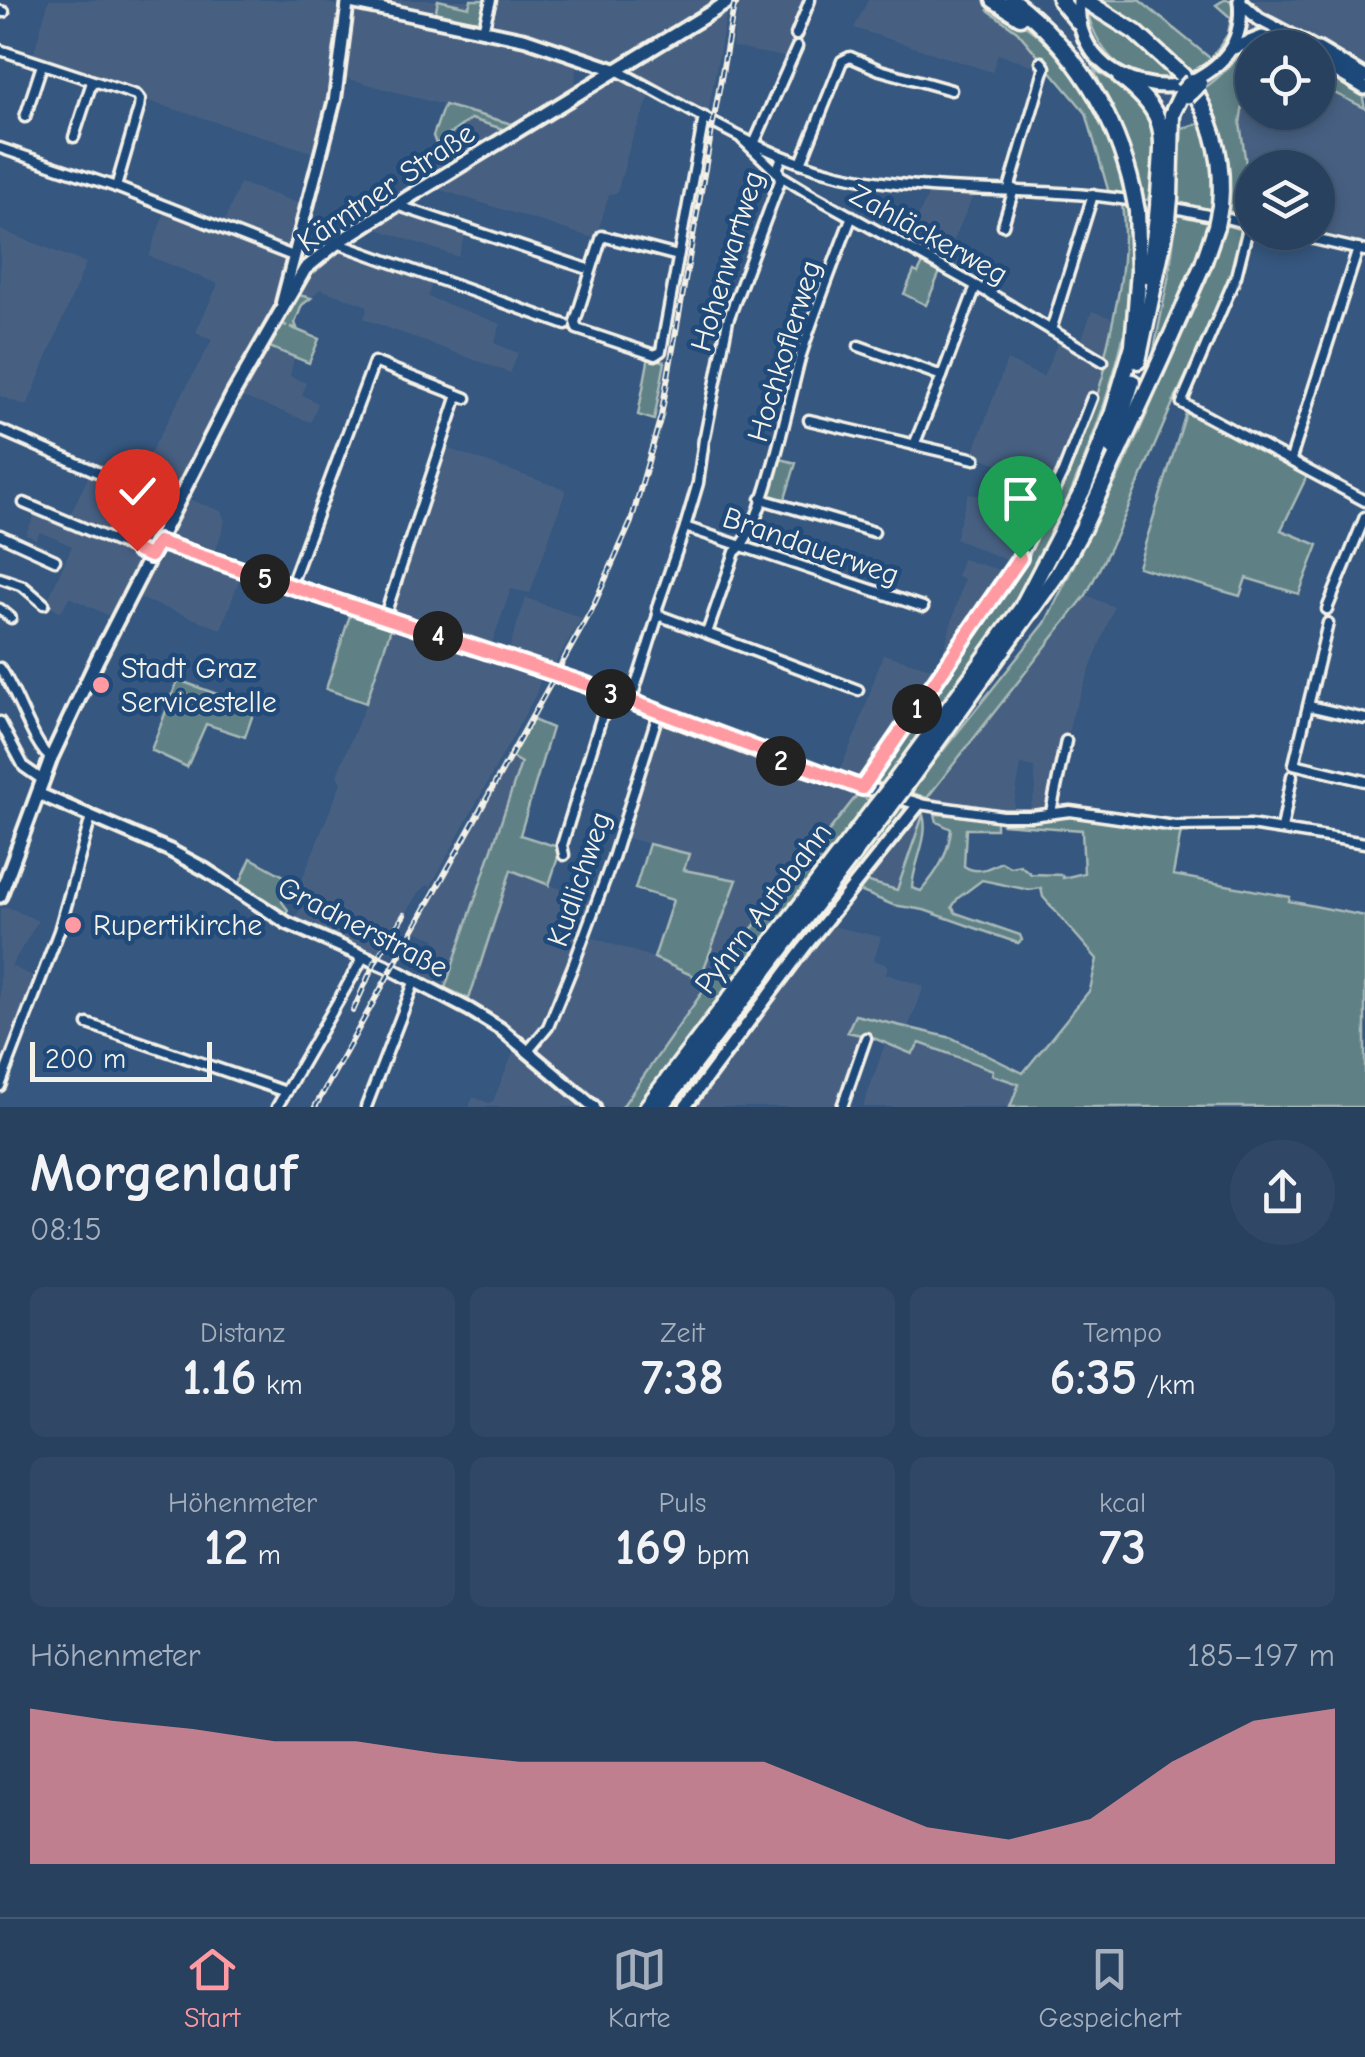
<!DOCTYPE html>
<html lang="de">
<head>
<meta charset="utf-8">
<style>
  :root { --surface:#28415f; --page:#304865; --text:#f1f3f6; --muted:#a5afbd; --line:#445a74; --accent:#ff9aa2 }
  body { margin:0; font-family:"Comic Neue",sans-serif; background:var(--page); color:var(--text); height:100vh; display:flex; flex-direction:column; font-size:38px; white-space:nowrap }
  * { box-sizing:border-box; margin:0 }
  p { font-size:32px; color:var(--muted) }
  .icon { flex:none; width:55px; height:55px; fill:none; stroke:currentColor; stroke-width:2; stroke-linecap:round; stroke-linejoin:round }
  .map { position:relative; height:1107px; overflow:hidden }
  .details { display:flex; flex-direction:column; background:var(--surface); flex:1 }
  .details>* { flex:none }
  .fabs { position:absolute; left:1235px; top:30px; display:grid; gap:20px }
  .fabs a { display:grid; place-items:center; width:100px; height:100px; border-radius:50%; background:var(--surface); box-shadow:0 5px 15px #0003,0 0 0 2px var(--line); font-size:50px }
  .scale { position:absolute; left:30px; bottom:25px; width:182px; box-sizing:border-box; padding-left:10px; border:5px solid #f4f1e8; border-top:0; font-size:28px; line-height:35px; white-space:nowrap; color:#f4f1e8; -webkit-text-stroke:8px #1f4a7a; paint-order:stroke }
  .pin { position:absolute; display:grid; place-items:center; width:85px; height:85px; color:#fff; margin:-102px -42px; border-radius:50% 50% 50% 0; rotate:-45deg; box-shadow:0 0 10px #0007 }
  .pin .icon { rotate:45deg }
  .km { position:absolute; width:50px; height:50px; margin:-25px; border-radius:50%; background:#222; color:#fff; font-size:28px; line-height:50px; text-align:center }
  .round { display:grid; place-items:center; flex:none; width:105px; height:105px; border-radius:52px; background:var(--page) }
  .head { display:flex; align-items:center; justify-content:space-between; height:170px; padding:0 30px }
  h1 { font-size:55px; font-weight:700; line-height:75px }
  .metrics { display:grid; grid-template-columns:repeat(3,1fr); gap:15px; height:170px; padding:10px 30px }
  .metrics div { display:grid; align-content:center; border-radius:15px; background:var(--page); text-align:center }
  .metrics b { font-size:50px; font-weight:700 }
  .metrics small { font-size:28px; font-weight:400 }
  .metrics p { font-size:28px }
  .chart { height:280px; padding:20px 30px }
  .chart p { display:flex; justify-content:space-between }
  .chart svg { width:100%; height:180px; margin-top:10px; fill:var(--accent); opacity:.7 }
  .tab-bar { display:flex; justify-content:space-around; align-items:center; height:140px; border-top:2px solid var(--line); background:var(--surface); font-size:28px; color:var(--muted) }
  .tab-bar a { display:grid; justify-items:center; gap:5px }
  .tab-bar .active { color:var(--accent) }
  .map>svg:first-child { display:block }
</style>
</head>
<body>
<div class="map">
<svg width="1365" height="1107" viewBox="0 0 1365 1107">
  <rect width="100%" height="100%" fill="#36577f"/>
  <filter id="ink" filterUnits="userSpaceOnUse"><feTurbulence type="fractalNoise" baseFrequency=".01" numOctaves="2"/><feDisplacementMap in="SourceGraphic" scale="20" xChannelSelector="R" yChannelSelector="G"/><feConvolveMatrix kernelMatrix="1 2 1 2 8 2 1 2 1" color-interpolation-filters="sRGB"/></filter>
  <g filter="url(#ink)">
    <!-- built -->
    <g fill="#466082" fill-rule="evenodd">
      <path d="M49 0H315L335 5 341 13 339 46 315 153 145 100 140 89 33 55Z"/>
      <path d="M357 0H471L470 7 433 23 534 45 579 62 576 66 575 85 611 62 497 25 492 15 496 0H729L706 124 651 94 631 142 617 193 609 194 596 239 435 188 436 144 471 118 506 129 511 124 346 78Z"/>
      <path d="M739 0H810L789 58 732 47Z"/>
      <path d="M868 0H985L992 5 989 11 1017 30 1044 60 1041 68 998 54 992 72 854 28Z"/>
      <path d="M1243 0H1365V243L1318 231V196L1321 183 1318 185V168H1257L1245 156 1240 123 1247 78ZM1252 48H1318V112H1252Z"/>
      <path d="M240 183 313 208 301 249 303 254 313 260 337 243 433 277 428 297 501 324 494 343 518 353 510 373 364 319 368 306 320 289 311 298 295 294 116 619 69 597 61 612 46 604 72 546 40 532 36 539 26 535 28 529 38 509 67 521 95 463 136 479 212 340 196 332 218 284 149 256 168 202 224 223Z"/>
      <path d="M930 191 974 194 943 264 905 244Z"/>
      <path d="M396 205 468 227 458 257 366 225Z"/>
      <path d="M0 230 86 263 27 406 0 396Z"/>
      <path d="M1092 311 1114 319 1105 355 1108 356 1105 369 1066 480 1033 545 876 776 858 794 706 987 622 1107H469L473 1097 489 1103 493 1101 516 1046 465 1011 511 870 593 901 582 934 654 958 699 978 683 870 688 854 619 836 658 714 820 775 834 783 857 731 883 654 938 670 964 579 957 576 962 559 1006 572 1011 562 955 539 968 494 992 497 1003 466 973 454 1007 360 1043 377 1061 335 1080 344Z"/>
      <path d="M266 347 294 358 290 376 306 383 302 395 318 403 311 422 239 396Z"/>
      <path d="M449 449 566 490 530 593 511 589 492 643 478 638 474 643 391 616Z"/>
      <path d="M188 499 221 511 225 521 214 557 171 539Z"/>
      <path d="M163 553 240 578 221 629 134 596Z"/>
      <path d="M1086 595 1114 607 1072 716 1052 806 1029 811 1036 789 1034 767 1021 764 1013 811 926 799Z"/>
      <path d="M526 598 582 618 552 669 514 656 509 649Z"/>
      <path d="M392 625 541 674 537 692 431 886 428 885 418 893 380 955 295 921 302 904 294 899 341 783 337 775 366 703Z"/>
      <path d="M511 757 521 763 446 986 443 984 444 980 438 977 435 981 422 976 436 939 414 931Z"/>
      <path d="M920 815H923L897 891 862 880Z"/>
      <path d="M8 907 38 921 11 966 37 978 4 1065 0 1064V909Z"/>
      <path d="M827 925 881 937 874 960 888 965 886 974 924 986 908 1028 855 1015 871 1037 846 1107H670Z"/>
      <path d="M919 1043 994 1070 993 1075 1019 1084 1010 1107H863L885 1044 912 1054Z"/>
    </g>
    <!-- green -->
    <g fill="#5e8186" stroke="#a9b9b7" stroke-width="2.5">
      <path d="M438 0 469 7 471 0H488L479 21 435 16Z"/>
      <path d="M1097 0H1139L1211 59 1228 34 1231 18 1216 5 1224 0H1232C1241 35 1219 58 1190 73L1134 23Z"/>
      <path d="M992 5C1007 14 1024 24 1037 35 1087 78 1109 136 1127 197L1109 193 1086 113 1017 31 988 10Z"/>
      <path d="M1088 14 1143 47 1175 77C1129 88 1099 54 1088 14Z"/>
      <path d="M1261 43 1282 47 1252 48V76L1247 78 1240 123 1246 164 1243 214 1227 211C1231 166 1223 129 1204 88 1227 74 1236 52 1261 43Z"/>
      <path d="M1318 66 1362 94 1365 108 1318 85Z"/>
      <path d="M1094 69C1107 79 1122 85 1134 95 1164 118 1156 167 1148 200L1142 199 1131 160Z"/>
      <path d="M444 105 512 124 506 130 471 119 436 144 433 136Z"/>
      <path d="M1202 123 1214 154 1213 211 1177 205 1182 128Z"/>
      <path d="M1122 204 1132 207C1133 247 1134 290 1125 329 1109 402 1069 507 1032 572 990 647 934 715 882 784L877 782 876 776C968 644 1069 516 1108 357L1105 355C1117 305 1129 256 1122 204Z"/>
      <path d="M1177 215 1209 222 1194 272 1152 360 1169 275Z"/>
      <path d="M1225 225 1245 231 1235 271 1172 405 1116 536 1086 595 927 798 910 792 1045 623 1125 463 1211 270Z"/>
      <path d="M923 263 940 272 926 305 904 294 914 271 918 273Z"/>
      <path d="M295 294 311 298 302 305 295 323 297 328 290 327 319 339 309 363 267 346 279 323 287 326 279 321Z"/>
      <path d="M649 356 665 362 654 420 638 415Z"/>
      <path d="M1186 413 1307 476 1281 530 1318 545 1299 594 1246 578 1240 596 1138 567Z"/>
      <path d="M777 458 796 463 784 502 767 496Z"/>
      <path d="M351 612 392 625 366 703 326 689Z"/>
      <path d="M178 680 250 706 253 714 245 737 206 724 187 767 151 750Z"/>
      <path d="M533 720 552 728 520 835 561 848 549 885 511 870 469 999 445 988 521 763 511 757Z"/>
      <path d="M858 794 870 801 636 1107H622L706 987Z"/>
      <path d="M900 804 906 812 903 819 680 1107H670Z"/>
      <path d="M935 814 996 818V829H966L964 866C977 875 989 868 1001 862L1010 867 1020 865 1031 874 1062 875 1063 878 1084 873 1082 830 1003 824 1004 819 1061 815 1181 831 1173 875 1290 897 1289 901 1365 916V1107H1010L1019 1084 992 1075 993 1070 920 1043 912 1054 871 1037 847 1032 855 1015 952 1038 1023 1073 1090 990 1097 959 1043 897 1041 888 1029 890 982 880 958 898 952 907 956 913 1020 935 1022 940 1018 943 924 910 893 905 855 889 862 880 897 890 923 815C930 837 913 864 912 888L921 891C938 871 948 856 951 829L937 822Z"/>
      <path d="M649 844 689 854 684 870 737 880 700 979 654 958 673 900 635 889Z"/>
      <path d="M251 858 293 881 282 902 288 910 285 916 239 885Z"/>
    </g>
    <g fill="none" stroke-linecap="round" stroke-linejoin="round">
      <defs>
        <g id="street">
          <path d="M0 11 4 12"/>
          <path d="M483 30 491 0"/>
          <path d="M796 35 810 0"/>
          <path d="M0 50 136 95 140 100 139 108 116 187"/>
          <path d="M616 70C689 107 757 155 838 174 932 196 1032 185 1128 200"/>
          <path d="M25 117 42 65"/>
          <path d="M74 137 92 82"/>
          <path d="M742 139 781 176 809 193 996 297 1103 361"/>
          <path d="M754 144 797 47"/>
          <path d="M0 148 116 187 293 256"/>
          <path d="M801 163 842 61 850 57 880 70 951 90"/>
          <path d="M1009 189 1045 67 1041 62"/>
          <path d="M396 205 585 268"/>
          <path d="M1175 208 1212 216"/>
          <path d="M1225 218 1252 225"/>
          <path d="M1003 225 1014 189"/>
          <path d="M1284 232 1365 251"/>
          <path d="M337 243 566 325"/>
          <path d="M678 256 602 236 575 322 577 329 655 355 661 351 704 117"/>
          <path d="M1051 330 1093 195"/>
          <path d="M859 346 942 376 914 445"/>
          <path d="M942 376 976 286"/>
          <path d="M1183 399 1236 276 1249 224"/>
          <path d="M1182 403 1365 501"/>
          <path d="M809 420 975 459"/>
          <path d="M0 430 176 506"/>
          <path d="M705 437 728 320 780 181 778 167 782 157"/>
          <path d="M704 439 698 483 685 527 923 607"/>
          <path d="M1291 459 1358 249"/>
          <path d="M761 499 874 532"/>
          <path d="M24 503 150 556"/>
          <path d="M0 535 55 560"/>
          <path d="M0 578 23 586 44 604"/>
          <path d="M290 587 374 362 466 398"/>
          <path d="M0 609 11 618"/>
          <path d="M1327 609 1365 517"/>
          <path d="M658 615 657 608 685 527"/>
          <path d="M384 618 458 395"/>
          <path d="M1328 623 1294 764 1365 781"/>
          <path d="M707 633 735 552C763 532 790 394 801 355 816 308 834 262 852 216"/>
          <path d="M0 668C16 689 35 750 51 758"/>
          <path d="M631 701 658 615 858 690"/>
          <path d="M1309 706 1365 719"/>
          <path d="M0 722 24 767 44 781"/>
          <path d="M862 788 1020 559 1063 472 1092 398"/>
          <path d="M919 804 1003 816H1032L1070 811 1175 826 1250 825 1365 843"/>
          <path d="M1051 812 1066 741"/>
          <path d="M1282 829 1292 776"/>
          <path d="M564 855 562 845 609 693"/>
          <path d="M88 1024 286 1092"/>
          <path d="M528 1051 548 1027 573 966 613 858 658 714"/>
          <path d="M0 1086 59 931 91 817"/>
          <path d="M277 1107 364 956"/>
          <path d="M366 1107 415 980"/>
          <path d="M842 1107 866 1038"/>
        </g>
        <g id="secondary">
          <path d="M348 2 525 39 616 70"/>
          <path d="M282 303 335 99 348 0"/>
          <path d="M158 541 585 685 789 764 919 804 804 948 685 1107"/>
          <path d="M39 794 169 850 206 870 287 923 390 968 470 1010 501 1029 594 1107"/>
        </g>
        <g id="primary">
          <path d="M1079 0C1073 57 1126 92 1178 85"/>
          <path d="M1240 2 1259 19 1314 48"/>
          <path d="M1234 48 1262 37 1293 48"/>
          <path d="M1318 49 1365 77"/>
          <path d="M1318 60 1365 88"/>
          <path d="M1192 81C1227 63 1244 40 1240 0"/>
          <path d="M0 896 51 758 97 660 232 396 305 269 337 243 409 197 731 0"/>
        </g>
        <g id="highway">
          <path d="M994 0 1020 17"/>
          <path d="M1012 0C1075 48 1116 115 1133 191"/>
          <path d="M1060 0 1079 23"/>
          <path d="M1086 1 1135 32 1183 76"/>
          <path d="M1120 77C1173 117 1162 136 1159 196"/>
          <path d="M1196 94C1216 129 1224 165 1220 206"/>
          <path d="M1170 198 1172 114 1183 91"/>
          <path d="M1149 276 1157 217"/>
          <path d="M1138 361 1168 219"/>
          <path d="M1111 447 1132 382"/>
          <path d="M894 783 1021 609 1084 488 1112 415 1133 345 1139 270 1137 211"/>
          <path d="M905 786 1058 573 1082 530 1161 359 1203 264 1216 226"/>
          <path d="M647 1107 876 806"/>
          <path d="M661 1107 888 809"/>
        </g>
      </defs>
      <!-- street casing -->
      <use href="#street" stroke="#f4f1e8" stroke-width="15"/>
      <!-- secondary casing -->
      <use href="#secondary" stroke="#f4f1e8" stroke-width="18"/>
      <!-- primary casing -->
      <use href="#primary" stroke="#f4f1e8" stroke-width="19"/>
      <!-- highway casing -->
      <use href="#highway" stroke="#f4f1e8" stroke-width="21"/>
      <!-- street -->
      <use href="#street" stroke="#1f4a7a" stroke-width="8"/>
      <!-- secondary -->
      <use href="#secondary" stroke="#1f4a7a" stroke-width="10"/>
      <!-- primary -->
      <use href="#primary" stroke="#1f4a7a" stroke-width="11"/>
      <!-- highway -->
      <use href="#highway" stroke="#1f4a7a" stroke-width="14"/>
      <defs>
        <g id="rail">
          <path d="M353 1011 375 962 404 915"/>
          <path d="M315 1107 591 611 631 522 661 416 735 0"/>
        </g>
      </defs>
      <!-- rail casing -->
      <use href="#rail" stroke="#f4f1e8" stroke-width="6"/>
      <!-- rail -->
      <use href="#rail" stroke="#1f4a7a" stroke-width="2.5" stroke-dasharray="8" stroke-linecap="butt"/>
      <defs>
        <path id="primary-bridge" d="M1188 97 1201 84"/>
        <g id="highway-bridge">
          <path d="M1183 91 1192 81"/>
          <path d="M1133 191 1137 211"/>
          <path d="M1157 217 1159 196"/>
          <path d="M1168 219 1170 198"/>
          <path d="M1216 226 1220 206"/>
          <path d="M876 806 894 783"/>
          <path d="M888 809 905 786"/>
        </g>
      </defs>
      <!-- primary-bridge casing -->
      <use href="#primary-bridge" stroke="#f4f1e8" stroke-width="19" stroke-linecap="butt"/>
      <!-- highway-bridge casing -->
      <use href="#highway-bridge" stroke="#f4f1e8" stroke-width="21" stroke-linecap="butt"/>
      <!-- primary-bridge -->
      <use href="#primary-bridge" stroke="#1f4a7a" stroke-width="11"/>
      <!-- highway-bridge -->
      <use href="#highway-bridge" stroke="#1f4a7a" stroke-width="14"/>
    </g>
  </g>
  <g fill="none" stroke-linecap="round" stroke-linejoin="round" filter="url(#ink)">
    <defs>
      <path id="route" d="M137 551 150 556 158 542 585 684 862 788 1020 558"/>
    </defs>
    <!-- route casing -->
    <use href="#route" stroke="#fff" stroke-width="20"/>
    <!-- route -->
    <use href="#route" stroke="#ff9aa2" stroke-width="12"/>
  </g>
  <!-- markers -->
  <g fill="#ff9aa2" stroke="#1f4a7a" stroke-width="4">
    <circle cx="101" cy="685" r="10"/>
    <circle cx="73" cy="925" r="10"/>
  </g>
  <g text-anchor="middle" stroke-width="9" stroke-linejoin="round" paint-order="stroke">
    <!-- street labels -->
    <g font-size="30" fill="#f4f1e8" stroke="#1f4a7a">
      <text transform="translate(386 187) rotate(-34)" y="10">Kärntner Straße</text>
      <text transform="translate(929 234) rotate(29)" y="10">Zahläckerweg</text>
      <text transform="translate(727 261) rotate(-73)" y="10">Hohenwartweg</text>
      <text transform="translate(784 351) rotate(-73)" y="10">Hochkoflerweg</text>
      <text transform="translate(811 546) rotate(19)" y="10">Brandauerweg</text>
      <text transform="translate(579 879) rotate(-71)" y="10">Kudlichweg</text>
      <text transform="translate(763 908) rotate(-53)" y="10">Pyhrn Autobahn</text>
      <text transform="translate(363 927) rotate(27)" y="10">Gradnerstraße</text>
    </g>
    <!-- poi labels -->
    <g font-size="30" fill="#f4f1e8" stroke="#1f4a7a" text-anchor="start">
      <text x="121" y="678">Stadt Graz<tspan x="121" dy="34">Servicestelle</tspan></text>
      <text x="93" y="935">Rupertikirche</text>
    </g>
  </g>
</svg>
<div class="fabs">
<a><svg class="icon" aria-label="locate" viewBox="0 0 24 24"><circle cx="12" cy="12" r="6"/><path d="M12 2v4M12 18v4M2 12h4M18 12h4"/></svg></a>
<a><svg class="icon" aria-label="layers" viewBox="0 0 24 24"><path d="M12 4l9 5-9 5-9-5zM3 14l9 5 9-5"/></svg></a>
</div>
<div class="scale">200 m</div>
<div class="pin" style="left:1020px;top:558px;background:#1e9e55"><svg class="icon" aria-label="arrive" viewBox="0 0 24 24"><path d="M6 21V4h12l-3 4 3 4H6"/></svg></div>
<div class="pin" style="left:137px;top:551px;background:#d93025"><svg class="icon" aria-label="check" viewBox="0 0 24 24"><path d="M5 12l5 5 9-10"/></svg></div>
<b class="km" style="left:917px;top:709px">1</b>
<b class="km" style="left:781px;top:761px">2</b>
<b class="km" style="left:611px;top:694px">3</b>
<b class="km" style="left:438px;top:636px">4</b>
<b class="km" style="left:265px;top:579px">5</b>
</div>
<section class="details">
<div class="head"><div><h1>Morgenlauf</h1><p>08:15</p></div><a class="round"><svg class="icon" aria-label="share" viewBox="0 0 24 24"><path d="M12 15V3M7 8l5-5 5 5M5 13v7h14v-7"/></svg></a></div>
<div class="metrics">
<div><p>Distanz</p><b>1.16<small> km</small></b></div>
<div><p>Zeit</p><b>7:38</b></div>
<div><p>Tempo</p><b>6:35<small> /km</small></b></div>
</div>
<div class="metrics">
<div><p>Höhenmeter</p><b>12<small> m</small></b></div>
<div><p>Puls</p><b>169<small> bpm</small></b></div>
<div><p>kcal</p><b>73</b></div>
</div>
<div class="chart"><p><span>Höhenmeter</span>185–197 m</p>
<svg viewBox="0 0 160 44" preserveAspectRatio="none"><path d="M0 44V6L10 9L20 11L30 14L40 14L50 17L60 19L70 19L80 19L90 19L100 27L110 35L120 38L130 33L140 19L150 9L160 6V44z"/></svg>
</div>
</section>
<nav class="tab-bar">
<a class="active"><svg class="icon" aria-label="home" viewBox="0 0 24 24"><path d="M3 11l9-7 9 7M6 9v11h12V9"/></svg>Start</a>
<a><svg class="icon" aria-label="map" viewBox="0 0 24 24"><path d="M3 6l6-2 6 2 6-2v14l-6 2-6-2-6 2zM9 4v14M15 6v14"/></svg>Karte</a>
<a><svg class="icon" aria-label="saved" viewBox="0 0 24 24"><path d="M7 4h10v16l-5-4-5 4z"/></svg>Gespeichert</a>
</nav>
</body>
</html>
